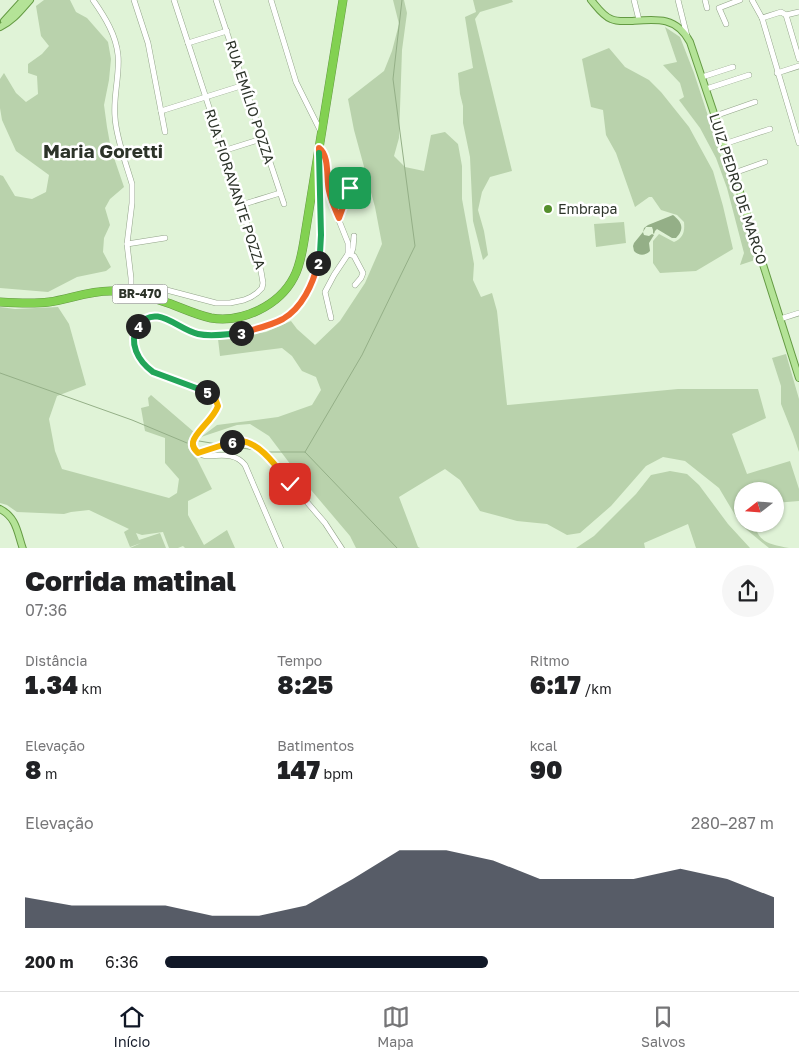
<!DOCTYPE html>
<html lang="pt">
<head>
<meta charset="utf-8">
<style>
  :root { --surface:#fff; --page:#f6f6f6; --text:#202124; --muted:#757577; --line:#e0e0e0; --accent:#111827 }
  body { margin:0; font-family:"Golos Text",sans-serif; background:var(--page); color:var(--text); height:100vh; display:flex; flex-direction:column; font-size:19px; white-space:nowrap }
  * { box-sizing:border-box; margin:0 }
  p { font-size:16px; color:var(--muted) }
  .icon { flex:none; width:28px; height:28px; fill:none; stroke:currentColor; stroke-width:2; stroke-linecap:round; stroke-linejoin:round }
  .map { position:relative; height:548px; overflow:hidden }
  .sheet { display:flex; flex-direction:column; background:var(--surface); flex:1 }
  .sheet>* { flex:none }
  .needle { width:32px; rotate:253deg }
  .controls { position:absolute; left:734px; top:482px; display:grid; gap:10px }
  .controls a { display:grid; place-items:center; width:50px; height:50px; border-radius:50%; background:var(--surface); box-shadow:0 1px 4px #0004; font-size:25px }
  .pin { position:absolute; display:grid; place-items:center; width:42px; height:42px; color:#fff; margin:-21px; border-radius:10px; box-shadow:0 2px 8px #0006 }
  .km { position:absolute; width:25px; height:25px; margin:-12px; border-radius:50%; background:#222; color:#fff; font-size:14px; line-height:25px; text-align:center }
  .round { display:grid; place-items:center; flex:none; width:52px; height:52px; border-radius:26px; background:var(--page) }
  .headline { display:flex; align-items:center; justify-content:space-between; height:85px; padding:0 25px }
  h1 { font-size:28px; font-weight:800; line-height:38px }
  .figures { display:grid; grid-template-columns:repeat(3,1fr); gap:8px; height:85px; padding:5px 25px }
  .figures div { display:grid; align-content:center }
  .figures b { font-size:25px; font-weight:800 }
  .figures small { font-size:14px; font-weight:400 }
  .figures p { font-size:14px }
  .chart { height:140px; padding:10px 25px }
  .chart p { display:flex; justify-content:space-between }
  .chart svg { width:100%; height:90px; margin-top:5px; fill:var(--accent); opacity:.7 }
  ul { padding:0 25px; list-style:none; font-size:16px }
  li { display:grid; grid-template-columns:80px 60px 1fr; align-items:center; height:38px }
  li i { height:12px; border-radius:6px; background:var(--accent) }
  .tabs { display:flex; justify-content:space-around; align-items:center; height:70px; border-top:1px solid var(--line); background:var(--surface); font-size:14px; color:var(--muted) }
  .tabs a { display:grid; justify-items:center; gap:2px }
  .tabs .current { color:var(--accent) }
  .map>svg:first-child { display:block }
</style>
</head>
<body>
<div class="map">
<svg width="799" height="549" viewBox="0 0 799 549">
  <rect width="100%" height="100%" fill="#e0f3d7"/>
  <!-- green -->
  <g fill="#b9d2ac">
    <path d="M44 0H70L76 12 87 18 108 42 111 59 109 80 104 105 107 127 111 149 124 187 110 199 105 208 110 225 104 238 103 252 111 267 106 271 77 277 48 292 0 288V175L3 176 15 196 32 199 46 192 49 175 16 151 2 120 0 108V79L4 73 16 93 26 102 38 94 37 76 28 73V64L42 54 49 46 41 36 36 6Z"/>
    <path d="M393 0H404L407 13 402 50 399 138 394 156 405 167 424 171 431 135 445 132 458 144 462 166V199L474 264 473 280 481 297 492 293 497 311 507 405 678 389H758L766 418 732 434 747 474 790 461 799 489V501L775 503V491H742V524H754C760 544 770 544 789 548H769L741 525 719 488 685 461 663 457 646 466 611 506 580 533 567 535 547 524 517 521 480 511 460 480 445 469 399 497 418 547 420 548H356L350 536 300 477 269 436 250 424 237 425 201 437 217 425 278 417 312 405 321 390 316 377 302 371 292 356 282 348 220 356 218 339 266 332 291 321 297 329 315 345 340 321 365 283 382 244 375 207 354 130 348 99 384 71 392 51 399 24Z"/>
    <path d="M473 0H512L513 2 480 12 475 19 512 171 490 177 482 192 478 210 484 231 488 255 483 260 473 221 470 157 463 123V106L460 94 458 73 473 68 465 17 476 12Z"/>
    <path d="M665 27 680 37 694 73 755 260 740 265 744 253 727 188 716 158 700 128 679 100 684 97 680 83 663 65 677 62Z"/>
    <path d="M609 48 625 67 649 80 661 92 689 127 713 171 723 206 733 249 696 271 660 273 653 263V241L659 234 674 242C683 238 685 232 684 222L677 215 661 210 652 197H649L635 207 616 153 606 135 603 110 591 107 582 59Z"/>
    <path d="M624 222 626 243 596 247 594 224Z"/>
    <path d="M0 307 15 309 58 307 69 324 86 385 57 396 49 419 55 451 62 469 169 498 177 493 179 479 165 463V438L145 431 141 408 149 406 148 398 151 395 194 432 188 448 197 459 212 489 188 501V515L204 545 227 530 235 548 186 549 183 546 178 548H169L163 532 142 535 136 533 139 540 160 533 166 548H130L141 543 130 547 124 532 129 529 89 510 71 512 64 514 17 512 7 505 0 503Z"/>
    <path d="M786 354 799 399V452L793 434 781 404V386L772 358Z"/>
    <path d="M670 471 687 474 699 485 728 524 750 548H696L688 524 644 543 645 548H576L594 536 636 494 651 475Z"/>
  </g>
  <!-- water -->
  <path fill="#94af87" d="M673 215C682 222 685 229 676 238H672L657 229 655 231 654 234 653 233V230L652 227H646L643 232 644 235 649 236 652 234 654 235 649 243 650 251C645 256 639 256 634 251L633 246 634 243 643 232 644 228 648 225Z"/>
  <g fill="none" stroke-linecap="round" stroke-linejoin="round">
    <!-- stream -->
    <g stroke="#94af87" stroke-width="1">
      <path d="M0 373 132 420 187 443"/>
      <path d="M199 441 217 444"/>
      <path d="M228 446 255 450"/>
      <path d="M266 452H305L398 549"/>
      <path d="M305 452 362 355 415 246 393 79 402 0"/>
    </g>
    <defs>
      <g id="minor">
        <path d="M93 0C105 17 116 35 118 55 120 75 113 96 115 117 116 138 126 163 132 184V203L127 244 131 278V292"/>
        <path d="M134 0 148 43 165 132"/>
        <path d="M216 0 284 204"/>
        <path d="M271 0 296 82 321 132"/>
        <path d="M634 0 639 20"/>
        <path d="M678 0 687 36"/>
        <path d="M705 0 707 8"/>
        <path d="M752 0 762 18 799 143"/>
        <path d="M786 15 799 12"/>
        <path d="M762 18 781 12 786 15 799 59"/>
        <path d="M726 24 719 8 740 0"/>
        <path d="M188 43 227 31"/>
        <path d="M777 73 799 66"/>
        <path d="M702 77 733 67"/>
        <path d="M706 89 749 75"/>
        <path d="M161 111 244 85"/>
        <path d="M715 116 755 102"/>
        <path d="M724 144 770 129"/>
        <path d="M319 148 322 150 325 157 328 186 332 203 348 243V254L334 275 325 292 331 318"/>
        <path d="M223 151 261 139"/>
        <path d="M734 173 765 162"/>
        <path d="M328 188 335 177"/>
        <path d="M241 205 280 193"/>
        <path d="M339 218 348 196 350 184"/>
        <path d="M127 244 165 238"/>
        <path d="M348 254 354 256 363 273 361 278 355 285"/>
        <path d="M351 254 353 248 354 236"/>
        <path d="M145 295 149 290 159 288 216 303H230L244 300 251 297 257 293 262 288 263 283 261 271 241 205 174 0"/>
        <path d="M780 319 799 313"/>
        <path d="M198 453 228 443 239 441 249 443 256 447 266 455 275 465 325 523 342 549"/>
        <path d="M281 549 245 465C230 446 206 463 196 451 182 435 227 418 215 399 209 388 166 377 153 372 146 367 141 363 137 355 131 341 135 319 154 316 167 315 177 326 188 331 195 334 203 335 210 335 225 336 241 333 255 329 268 326 283 321 293 311 308 297 317 274 320 254 322 240 321 226 321 212 321 194 320 177 320 159"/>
      </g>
      <g id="major">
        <path d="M591 0C597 7 603 16 611 19 617 22 625 21 631 21 656 19 676 16 690 42L734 173 799 378"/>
        <path d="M4 21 23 0"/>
        <path d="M0 27C13 21 21 10 30 0"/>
        <path d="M0 509C17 518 17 532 23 549"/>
      </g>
      <path id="highway" d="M0 302C16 303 33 304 49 302 70 299 91 290 113 291 133 292 152 297 171 304 184 309 197 315 211 318 242 323 279 306 294 277 300 266 302 253 304 241L343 0"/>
    </defs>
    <!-- minor casing -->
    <use href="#minor" stroke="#92a389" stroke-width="6"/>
    <!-- major casing -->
    <use href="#major" stroke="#649a43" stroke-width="8"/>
    <!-- highway casing -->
    <use href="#highway" stroke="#649a43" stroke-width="9"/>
    <!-- minor -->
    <use href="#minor" stroke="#fff" stroke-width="5"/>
    <!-- major -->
    <use href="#major" stroke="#b4e397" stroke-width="6"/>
    <!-- highway -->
    <use href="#highway" stroke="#82d151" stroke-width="8"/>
  </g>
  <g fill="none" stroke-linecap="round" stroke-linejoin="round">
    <defs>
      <path id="split-1" d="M319 153V148C330 156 326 179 329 191 331 201 335 209 339 218L350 188"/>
      <path id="split-2" d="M318 263 320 253 321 235 319 153"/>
      <path id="split-3" d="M241 333C255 329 270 326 283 319 302 308 313 284 318 263"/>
      <path id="split-4" d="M138 326C156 302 178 330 198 334 212 337 227 334 241 333"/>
      <path id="split-5" d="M138 326C128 343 138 361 153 372L207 392"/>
      <path id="split-6" d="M207 392 215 398 218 406C213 420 195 432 193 442 192 447 195 450 198 453L232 442"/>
      <path id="split-7" d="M232 442C234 442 237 441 239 441 260 441 278 469 290 484"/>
    </defs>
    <!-- split-1 casing -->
    <use href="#split-1" stroke="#fff" stroke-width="10"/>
    <!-- split-2 casing -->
    <use href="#split-2" stroke="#fff" stroke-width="10"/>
    <!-- split-3 casing -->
    <use href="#split-3" stroke="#fff" stroke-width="10"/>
    <!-- split-4 casing -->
    <use href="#split-4" stroke="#fff" stroke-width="10"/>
    <!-- split-5 casing -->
    <use href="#split-5" stroke="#fff" stroke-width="10"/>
    <!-- split-6 casing -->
    <use href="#split-6" stroke="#fff" stroke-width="10"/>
    <!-- split-7 casing -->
    <use href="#split-7" stroke="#fff" stroke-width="10"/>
    <!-- split-1 -->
    <use href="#split-1" stroke="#f0652b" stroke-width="6"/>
    <!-- split-2 -->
    <use href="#split-2" stroke="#22a559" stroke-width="6"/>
    <!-- split-3 -->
    <use href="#split-3" stroke="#f0652b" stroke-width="6"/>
    <!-- split-4 -->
    <use href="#split-4" stroke="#22a559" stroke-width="6"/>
    <!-- split-5 -->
    <use href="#split-5" stroke="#22a559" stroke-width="6"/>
    <!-- split-6 -->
    <use href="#split-6" stroke="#f5b400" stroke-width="6"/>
    <!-- split-7 -->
    <use href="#split-7" stroke="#f5b400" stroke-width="6"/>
  </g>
  <!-- markers -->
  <circle fill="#558f2d" stroke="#fff" stroke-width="2" cx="548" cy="209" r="5"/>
  <g text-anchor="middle" stroke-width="5" stroke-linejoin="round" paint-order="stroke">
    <!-- shield labels -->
    <rect fill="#fff" stroke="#6b7069" stroke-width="1" x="112.5" y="284.5" width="55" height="19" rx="4"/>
    <g font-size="12" font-weight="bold" fill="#2c3329">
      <text x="140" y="298">BR-470</text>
    </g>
    <!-- street labels -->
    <g font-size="14" fill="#2c3329" stroke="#fff">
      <text transform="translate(250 102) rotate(72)" y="5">RUA EMÍLIO POZZA</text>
      <text transform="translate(235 189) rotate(72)" y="5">RUA FIORAVANTE POZZA</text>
      <text transform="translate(738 189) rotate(72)" y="5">LUIZ PEDRO DE MARCO</text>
    </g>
    <!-- poi labels -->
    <g font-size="14" fill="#2c3329" stroke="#fff" text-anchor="start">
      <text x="558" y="214">Embrapa</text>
    </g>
    <!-- district labels -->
    <g font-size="19" font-weight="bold" fill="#2c3329" stroke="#fff">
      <text x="103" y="158">Maria Goretti</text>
    </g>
  </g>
</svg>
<div class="controls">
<a><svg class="needle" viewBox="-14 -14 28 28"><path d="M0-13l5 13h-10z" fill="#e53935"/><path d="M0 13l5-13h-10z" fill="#757577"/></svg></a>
</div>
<div class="pin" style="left:350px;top:188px;background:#1e9e55"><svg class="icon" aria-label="arrive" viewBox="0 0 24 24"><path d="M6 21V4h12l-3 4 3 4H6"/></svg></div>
<div class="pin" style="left:290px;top:484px;background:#d93025"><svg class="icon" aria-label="check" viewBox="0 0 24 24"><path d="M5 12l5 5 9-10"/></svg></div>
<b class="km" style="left:318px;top:263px">2</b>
<b class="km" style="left:241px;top:333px">3</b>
<b class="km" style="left:138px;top:326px">4</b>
<b class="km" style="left:207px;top:392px">5</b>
<b class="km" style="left:232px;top:442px">6</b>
</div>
<section class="sheet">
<div class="headline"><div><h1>Corrida matinal</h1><p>07:36</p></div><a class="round"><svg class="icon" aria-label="share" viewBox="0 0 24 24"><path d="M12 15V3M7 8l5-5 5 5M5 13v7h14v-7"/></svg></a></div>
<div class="figures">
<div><p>Distância</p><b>1.34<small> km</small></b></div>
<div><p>Tempo</p><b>8:25</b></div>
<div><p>Ritmo</p><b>6:17<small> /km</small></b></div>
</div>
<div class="figures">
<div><p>Elevação</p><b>8<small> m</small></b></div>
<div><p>Batimentos</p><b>147<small> bpm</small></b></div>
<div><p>kcal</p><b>90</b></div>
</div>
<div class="chart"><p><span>Elevação</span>280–287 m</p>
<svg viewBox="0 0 160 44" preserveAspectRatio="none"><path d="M0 44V29L10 33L20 33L30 33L40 38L50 38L60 33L70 20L80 6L90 6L100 11L110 20L120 20L130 20L140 15L150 20L160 29V44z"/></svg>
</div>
<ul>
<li><b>200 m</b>6:36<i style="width:53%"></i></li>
</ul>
</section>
<nav class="tabs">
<a class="current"><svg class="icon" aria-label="home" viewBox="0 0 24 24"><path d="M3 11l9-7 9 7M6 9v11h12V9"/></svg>Início</a>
<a><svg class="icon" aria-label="map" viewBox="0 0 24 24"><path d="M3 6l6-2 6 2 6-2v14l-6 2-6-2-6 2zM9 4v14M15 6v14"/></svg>Mapa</a>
<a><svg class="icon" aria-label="saved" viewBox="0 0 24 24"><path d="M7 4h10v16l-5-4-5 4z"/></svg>Salvos</a>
</nav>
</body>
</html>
